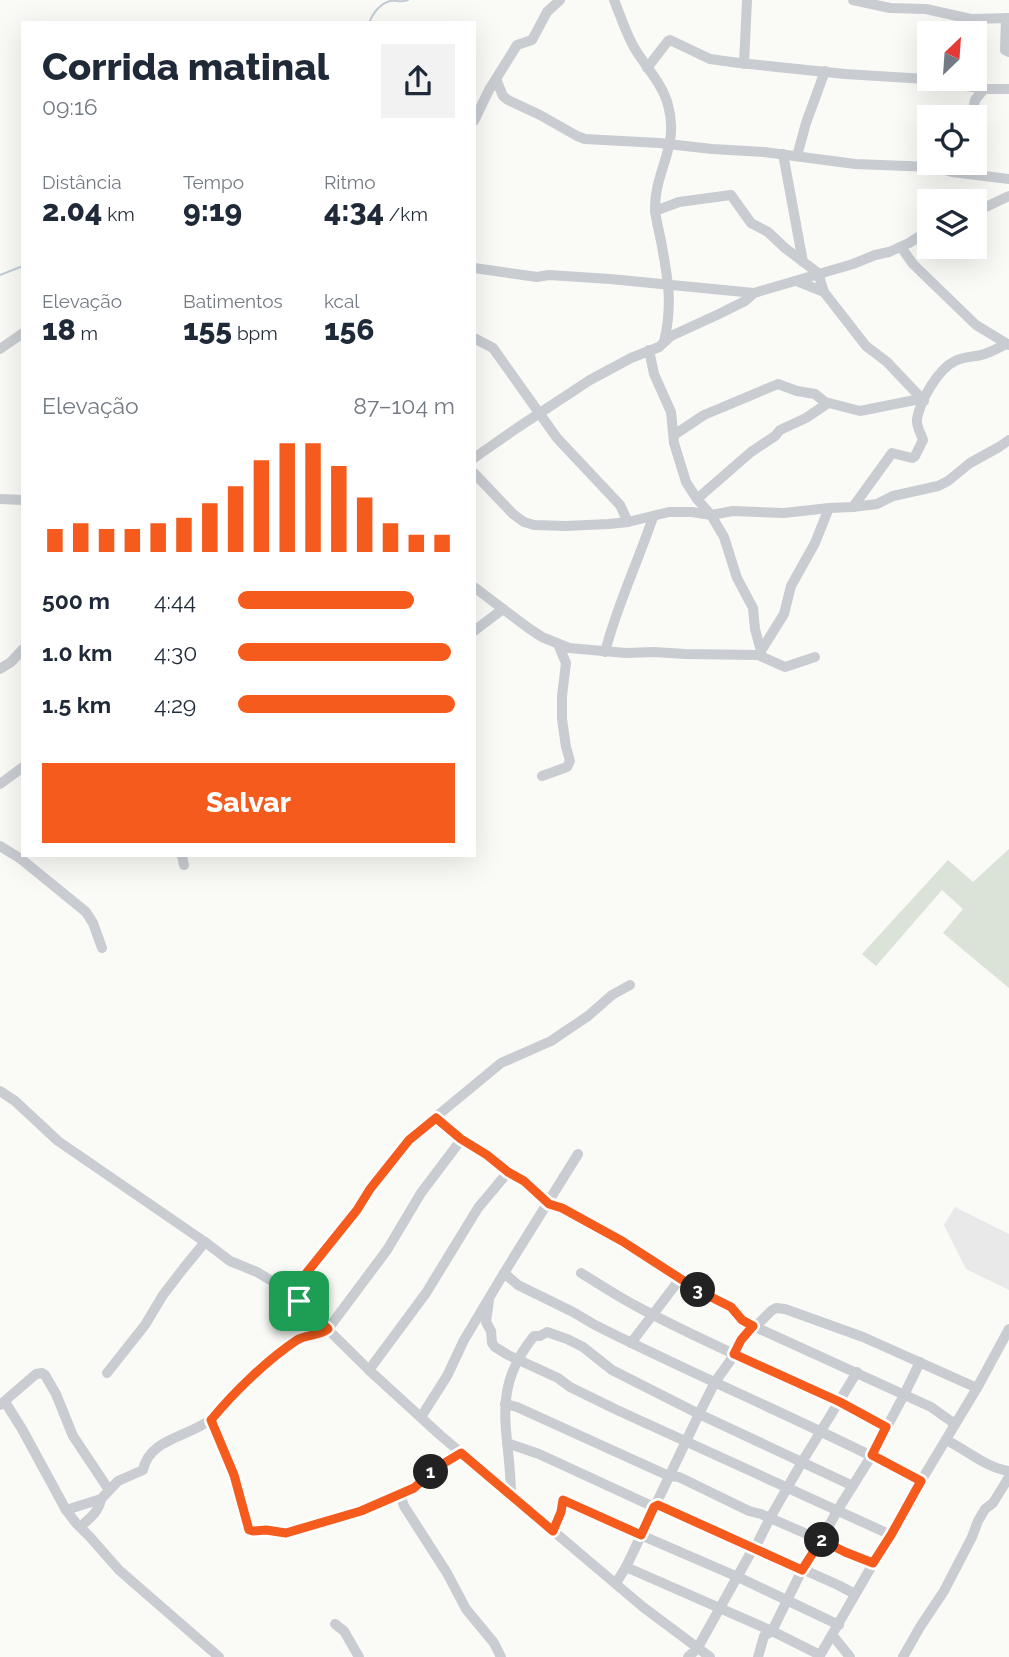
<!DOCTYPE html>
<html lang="pt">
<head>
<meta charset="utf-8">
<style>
  :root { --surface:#fff; --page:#f2f2f3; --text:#1f2937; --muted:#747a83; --accent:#f55b1c }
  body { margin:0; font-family:Raleway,sans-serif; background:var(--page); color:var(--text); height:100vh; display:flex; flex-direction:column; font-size:26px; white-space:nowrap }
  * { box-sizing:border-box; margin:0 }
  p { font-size:23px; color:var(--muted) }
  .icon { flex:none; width:38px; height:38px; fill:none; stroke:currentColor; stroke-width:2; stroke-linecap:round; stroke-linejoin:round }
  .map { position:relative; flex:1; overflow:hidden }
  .details { position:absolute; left:21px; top:21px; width:455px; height:836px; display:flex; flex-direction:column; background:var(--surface); border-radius:0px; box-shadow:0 7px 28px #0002 }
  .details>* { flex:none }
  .needle { width:46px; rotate:25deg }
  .controls { position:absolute; left:917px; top:21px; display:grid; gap:14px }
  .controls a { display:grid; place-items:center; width:70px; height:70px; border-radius:0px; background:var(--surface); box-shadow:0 7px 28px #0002; font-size:35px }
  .pin { position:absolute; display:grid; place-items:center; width:60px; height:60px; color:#fff; margin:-30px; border-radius:14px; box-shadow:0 4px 10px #0006 }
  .km { position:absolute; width:35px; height:35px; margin:-18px; border-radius:50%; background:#222; color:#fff; font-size:19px; line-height:35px; text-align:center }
  .round { display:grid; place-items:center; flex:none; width:74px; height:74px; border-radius:0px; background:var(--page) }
  .head { display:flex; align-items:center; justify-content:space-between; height:119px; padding:0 21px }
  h1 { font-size:38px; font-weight:800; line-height:52px }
  .figures { display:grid; grid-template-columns:repeat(3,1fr); gap:10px; height:119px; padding:7px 21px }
  .figures div { display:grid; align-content:center }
  .figures b { font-size:30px; font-weight:800 }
  .figures small { font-size:19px; font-weight:400 }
  .figures p { font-size:19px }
  .chart { height:196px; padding:14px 21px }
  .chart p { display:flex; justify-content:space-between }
  .chart svg { width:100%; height:126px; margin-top:7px; stroke:var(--accent); stroke-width:6 }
  .button { display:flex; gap:14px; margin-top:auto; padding:14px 21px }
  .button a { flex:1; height:80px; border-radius:0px; background:var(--accent); color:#fff; font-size:28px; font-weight:800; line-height:80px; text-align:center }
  ul { padding:0 21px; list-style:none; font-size:23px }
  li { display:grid; grid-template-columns:112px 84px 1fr; align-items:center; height:52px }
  li i { height:18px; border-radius:9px; background:var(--accent) }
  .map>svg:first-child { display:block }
</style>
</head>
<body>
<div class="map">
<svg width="1009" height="1657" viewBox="0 0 1009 1657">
  <rect width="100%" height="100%" fill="#fafaf7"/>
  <!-- built -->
  <path fill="#e8e9e8" d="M955 1207 1009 1234V1290L966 1269 944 1225Z"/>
  <!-- green -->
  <path fill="#dbe2d8" d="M1009 849V988L943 933 963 909 942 890 876 966 862 954 948 860 973 882Z"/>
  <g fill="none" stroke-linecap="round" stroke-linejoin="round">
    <!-- stream -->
    <g stroke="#c3cdd3" stroke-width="2">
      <path d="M369 23C373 13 380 4 390 1 397 0 400 3 408 0"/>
      <path d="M0 275 23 266"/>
    </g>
    <!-- minor -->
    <g stroke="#c9cdd1" stroke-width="10">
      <path d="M614 0C621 17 626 34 635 49 646 67 663 85 668 105 680 147 654 171 655 210 656 220 659 231 661 241 668 279 673 304 664 342"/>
      <path d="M853 0 890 8 926 9 971 19 1009 18"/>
      <path d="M1006 18 1005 50 1009 52"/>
      <path d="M744 64 747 0"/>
      <path d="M647 68 668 41 670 40 710 59 739 63 845 74 926 79 984 89H1009"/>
      <path d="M496 79 503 96 508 100 540 115 577 136 585 139 659 143 712 149 764 152 855 164 932 167 952 172 1009 179"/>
      <path d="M972 117 975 100 984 89"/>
      <path d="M474 121 489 90 517 45 532 40 547 12 560 0"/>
      <path d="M783 154 803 262"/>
      <path d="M797 156 806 123 825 71"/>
      <path d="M961 173 963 163"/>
      <path d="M655 211 679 202 731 195 751 223 768 232 785 248 818 273 824 292 866 346 887 362 924 401"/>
      <path d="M975 212 1009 196"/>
      <path d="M901 247 913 264 976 325 1009 345"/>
      <path d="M474 268 537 277 549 275 610 279 754 293"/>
      <path d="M797 281 824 292"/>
      <path d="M474 338 493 348 557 438 620 505 628 522"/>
      <path d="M0 349 23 333"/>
      <path d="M649 350 654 374 671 412 674 443 686 482 697 499 711 515 724 537 737 578 753 608 755 629 761 651"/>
      <path d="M674 435 704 415 778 384 797 391 815 394 825 402 860 411 920 399"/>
      <path d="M474 458 517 428 590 380 631 358 659 347 671 336 719 314 745 301 754 293 853 264 875 255 889 252 909 243 929 230"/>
      <path d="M474 473 513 514 524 522 534 525 566 526 609 524 628 522 669 512H692L711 515 733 511 784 513 829 508 853 507 877 504 893 496 938 486 948 481 970 463 999 447 1009 440"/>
      <path d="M0 499 23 500"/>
      <path d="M697 499 751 452 775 436 780 430 806 418 828 403"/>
      <path d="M853 507 892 453 912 458 915 456 923 440C921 433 916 427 917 419 920 401 938 369 955 361 963 357 972 357 981 355 990 353 998 348 1006 344"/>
      <path d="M474 587 527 627 542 637 569 648 626 653 654 652 685 654 758 655 785 667 815 657"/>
      <path d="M474 631 503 609"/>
      <path d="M605 652C617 605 638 562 653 517"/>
      <path d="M759 654 784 614 791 586 815 543 829 508"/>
      <path d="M0 669 11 662 23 649"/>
      <path d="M542 776 567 767 570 761 566 747 562 719V696L566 663 558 644"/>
      <path d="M0 784 23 767"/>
      <path d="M0 846 21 859 86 912 93 923 102 948"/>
      <path d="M182 856 184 865"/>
      <path d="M0 1091 15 1101 58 1141 205 1242 230 1261 257 1272 285 1289 299 1301 369 1370 440 1435 643 1607 710 1657"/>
      <path d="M436 1118 461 1140 487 1155 508 1172 524 1181 549 1204 562 1208 622 1241 701 1292 731 1307 742 1320 753 1326 931 1407 955 1424"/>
      <path d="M504 1273 518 1285 573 1312 595 1325C702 1379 814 1425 921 1481"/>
      <path d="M581 1273C599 1284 617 1296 636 1306 718 1350 804 1383 886 1427"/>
      <path d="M489 1300 486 1322 491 1331 492 1343 495 1347 508 1355 558 1378 570 1387 617 1410 891 1535"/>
      <path d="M299 1301C296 1290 299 1285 305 1276L357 1210 370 1189 409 1140 420 1130 501 1063 551 1041 588 1016 612 995 630 985"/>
      <path d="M631 1343 680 1279"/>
      <path d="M369 1370 426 1293 478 1208 508 1172"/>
      <path d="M107 1373 145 1325 163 1295 183 1269 205 1242"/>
      <path d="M5 1402 22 1429 66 1510 76 1523 90 1537 119 1570 219 1657"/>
      <path d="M505 1404 517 1407 669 1476 679 1477 749 1511 761 1514 873 1563"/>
      <path d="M0 1405 36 1374 42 1373 45 1375 56 1394 73 1436 109 1490"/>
      <path d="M421 1417 447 1376 464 1340 504 1273 578 1154"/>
      <path d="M211 1420 234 1475 249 1530 253 1531 266 1530 286 1533 361 1511 414 1488 436 1468 461 1453"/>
      <path d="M946 1440C967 1450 986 1468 1009 1471"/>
      <path d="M507 1443 539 1454 654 1507 658 1505 664 1507 838 1585 855 1594"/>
      <path d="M400 1494 404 1506 447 1573 466 1609 494 1643 501 1657"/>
      <path d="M511 1496C511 1432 488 1393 534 1336H540L547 1332 567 1339 583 1347 612 1370 699 1414 853 1486"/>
      <path d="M66 1510 101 1499 118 1481 143 1470C149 1439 188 1437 210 1420 218 1414 224 1403 232 1396 251 1377 272 1358 294 1343 306 1334 318 1336 328 1329L387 1250 421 1193 461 1140"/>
      <path d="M80 1527C89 1519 99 1512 101 1499"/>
      <path d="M553 1531 561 1512 563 1500 592 1514 738 1577 839 1625"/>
      <path d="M626 1567 772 1631 820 1655"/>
      <path d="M616 1583 626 1567 699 1414 715 1382 735 1354 741 1340 753 1326 759 1323 771 1311 776 1308 785 1309 863 1337 977 1388"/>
      <path d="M335 1624 344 1631 359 1657"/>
      <path d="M833 1636 850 1657"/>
      <path d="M688 1657 697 1649 750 1554 755 1548 770 1518 802 1462 857 1372"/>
      <path d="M758 1657 764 1636 772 1631 802 1570 813 1555 837 1511 872 1455 904 1395 920 1362"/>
      <path d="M819 1657 921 1481 977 1388 1009 1329"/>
      <path d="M903 1657 920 1627 944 1591 972 1537 978 1521 985 1509 993 1503 1009 1477"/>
    </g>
  </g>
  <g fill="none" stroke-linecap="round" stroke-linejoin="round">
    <defs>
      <path id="route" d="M436 1118 461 1139 487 1155 508 1172 524 1181 549 1204 562 1208 622 1241 701 1292 731 1307 742 1320 753 1326 741 1340 734 1354 840 1402 886 1427 872 1455 921 1481 891 1535 873 1563 845 1552 821 1540 802 1570 658 1505 654 1507 641 1535 563 1500 561 1512 553 1531 461 1453 436 1468 414 1488 361 1511 286 1533 266 1530 253 1531 249 1530 234 1475 211 1420C234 1392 267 1360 297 1340 308 1334 319 1336 328 1329L299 1301 298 1296V1287L304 1276 357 1210 370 1189 409 1140Z"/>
    </defs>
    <!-- route casing -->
    <use href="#route" stroke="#fff" stroke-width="14"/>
    <!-- route -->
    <use href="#route" stroke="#f55b1c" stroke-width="9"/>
  </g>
</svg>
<div class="controls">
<a><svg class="needle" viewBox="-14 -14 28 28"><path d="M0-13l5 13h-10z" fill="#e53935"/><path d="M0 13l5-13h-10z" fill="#747a83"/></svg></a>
<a><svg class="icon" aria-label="locate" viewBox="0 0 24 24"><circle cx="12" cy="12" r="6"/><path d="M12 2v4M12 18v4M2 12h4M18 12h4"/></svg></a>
<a><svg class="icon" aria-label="layers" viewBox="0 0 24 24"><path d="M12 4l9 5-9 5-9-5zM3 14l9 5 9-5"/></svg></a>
</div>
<div class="pin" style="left:299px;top:1301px;background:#1e9e55"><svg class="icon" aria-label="arrive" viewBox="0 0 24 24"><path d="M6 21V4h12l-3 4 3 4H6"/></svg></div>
<b class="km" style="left:431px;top:1472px">1</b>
<b class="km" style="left:822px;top:1540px">2</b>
<b class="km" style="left:698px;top:1290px">3</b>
<section class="details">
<div class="head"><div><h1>Corrida matinal</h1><p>09:16</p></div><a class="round"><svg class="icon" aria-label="share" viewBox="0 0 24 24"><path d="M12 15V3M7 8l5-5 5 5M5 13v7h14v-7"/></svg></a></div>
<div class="figures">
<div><p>Distância</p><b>2.04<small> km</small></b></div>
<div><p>Tempo</p><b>9:19</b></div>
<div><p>Ritmo</p><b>4:34<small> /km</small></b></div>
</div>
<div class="figures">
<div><p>Elevação</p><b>18<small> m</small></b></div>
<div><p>Batimentos</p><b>155<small> bpm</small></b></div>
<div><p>kcal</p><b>156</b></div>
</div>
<div class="chart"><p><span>Elevação</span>87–104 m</p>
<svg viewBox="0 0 160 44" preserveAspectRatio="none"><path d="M5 44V36M15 44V34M25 44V36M35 44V36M45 44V34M55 44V32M65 44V27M75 44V21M85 44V12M95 44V6M105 44V6M115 44V14M125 44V25M135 44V34M145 44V38M155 44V38"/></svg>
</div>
<ul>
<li><b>500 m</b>4:44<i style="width:81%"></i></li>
<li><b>1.0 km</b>4:30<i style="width:98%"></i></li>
<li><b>1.5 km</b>4:29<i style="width:100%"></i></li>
</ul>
<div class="button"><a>Salvar</a></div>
</section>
</div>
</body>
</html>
